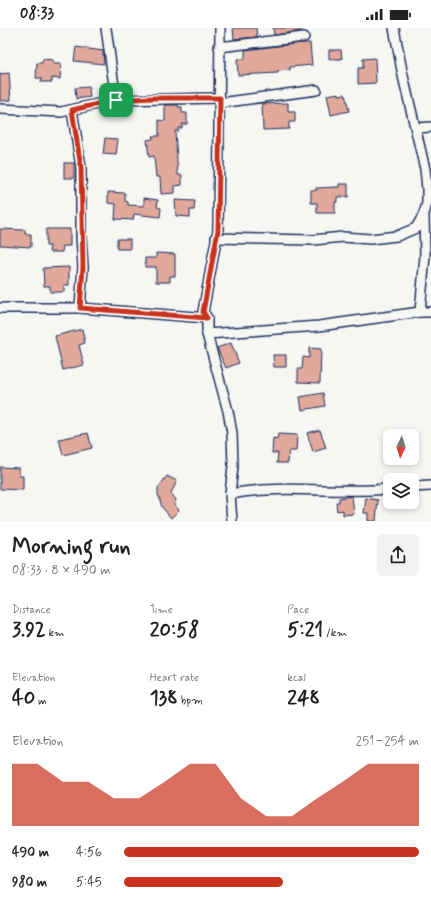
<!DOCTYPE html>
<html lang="en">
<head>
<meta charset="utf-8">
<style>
  :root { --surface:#fff; --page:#f2f2f2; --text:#222; --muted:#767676; --accent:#c8321e }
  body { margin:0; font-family:Mynerve,sans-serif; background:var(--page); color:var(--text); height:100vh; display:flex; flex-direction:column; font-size:15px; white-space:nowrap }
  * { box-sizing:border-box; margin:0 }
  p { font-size:13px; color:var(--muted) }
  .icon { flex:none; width:22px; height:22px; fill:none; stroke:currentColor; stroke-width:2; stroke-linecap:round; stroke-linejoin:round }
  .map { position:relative; height:493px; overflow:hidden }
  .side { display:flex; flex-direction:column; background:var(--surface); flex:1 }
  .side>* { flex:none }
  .needle { width:26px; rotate:184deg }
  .tools { position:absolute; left:383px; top:401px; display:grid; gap:8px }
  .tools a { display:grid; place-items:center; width:36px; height:36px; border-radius:6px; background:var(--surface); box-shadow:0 2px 6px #0003; font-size:20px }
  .pin { position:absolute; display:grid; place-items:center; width:34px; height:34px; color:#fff; margin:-17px; border-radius:8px; box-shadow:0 2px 6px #0006 }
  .round { display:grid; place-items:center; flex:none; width:42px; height:42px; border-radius:6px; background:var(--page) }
  .headline { display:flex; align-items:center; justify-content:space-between; height:68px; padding:0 12px }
  h1 { font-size:22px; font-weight:800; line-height:30px }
  .figures { display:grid; grid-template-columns:repeat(3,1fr); gap:6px; height:68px; padding:4px 12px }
  .figures div { display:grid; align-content:center }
  .figures b { font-size:20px; font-weight:800 }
  .figures small { font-size:11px; font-weight:400 }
  .figures p { font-size:11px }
  .chart { height:112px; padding:8px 12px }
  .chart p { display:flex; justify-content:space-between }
  .chart svg { width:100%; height:72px; margin-top:4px; fill:var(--accent); opacity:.7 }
  ul { padding:0 12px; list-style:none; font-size:13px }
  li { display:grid; grid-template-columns:64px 48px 1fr; align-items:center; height:30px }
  li i { height:10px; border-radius:5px; background:var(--accent) }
  .status { display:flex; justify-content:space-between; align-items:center; height:28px; padding:0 20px; background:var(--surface); direction:ltr }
  .status svg { height:11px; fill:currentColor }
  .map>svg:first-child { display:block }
</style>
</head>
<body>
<div class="status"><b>08:33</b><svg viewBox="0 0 49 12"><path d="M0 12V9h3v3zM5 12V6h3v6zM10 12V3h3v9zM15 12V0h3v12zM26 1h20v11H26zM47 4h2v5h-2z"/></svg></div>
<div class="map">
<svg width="431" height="493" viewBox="0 0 431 493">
  <rect width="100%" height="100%" fill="#f6f6f2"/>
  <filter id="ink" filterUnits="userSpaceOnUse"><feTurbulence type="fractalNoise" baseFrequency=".025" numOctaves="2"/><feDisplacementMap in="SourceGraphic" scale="8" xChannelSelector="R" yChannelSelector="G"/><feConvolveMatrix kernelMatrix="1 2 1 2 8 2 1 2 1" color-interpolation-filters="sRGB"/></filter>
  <g filter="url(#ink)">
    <!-- building -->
    <g fill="#e1a89c" stroke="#1b2f5e">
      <path d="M233 0H256L257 9 234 11Z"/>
      <path d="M273 0H301V3L274 7Z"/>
      <path d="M302 15H310L312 37 290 39V42L278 43V45L238 47 237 31H245V22Z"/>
      <path d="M76 19 103 23 104 36 74 33Z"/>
      <path d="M329 22H341L342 31H329Z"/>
      <path d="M375 30 376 55 358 56V40H363V31Z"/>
      <path d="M43 31 53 32V36H61L60 51 52 50V54H41L42 50H36L37 35H42Z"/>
      <path d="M9 45 11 72 0 73V46Z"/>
      <path d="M89 59 90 69 76 71 75 60Z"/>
      <path d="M339 65V67L345 66 349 83 331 87 327 67Z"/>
      <path d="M288 75V84H295V94H289V101L263 102 262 76Z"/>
      <path d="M165 77H178V79H182V85H187V96H182V100H178V103H175L178 147H182V157L175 158V165L161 166 160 149H156L154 128 149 129 147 112 153 111 152 108H159V92L165 93Z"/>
      <path d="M105 110 118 111 116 127 103 126Z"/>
      <rect x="64" y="135" width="10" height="15"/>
      <path d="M339 156H348V169H337V174H335V185H317V175H311V162H317L316 160 339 159Z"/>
      <path d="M108 164 125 165V173L128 174V177L144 178V170L158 172 157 179 161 180 160 189 134 186 133 192 115 191 116 176 108 175Z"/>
      <path d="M175 172 195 173 194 182H190V189L176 188Z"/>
      <path d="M0 201 25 202V206H31V219L0 217Z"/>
      <path d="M46 201H70V218H63L62 224H49L50 218H46Z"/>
      <rect x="117" y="211" width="13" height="10"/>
      <path d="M156 225 175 226V248H170V254H156V239H145V230H156Z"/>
      <path d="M69 239V257H64V264H50V258H44L43 240Z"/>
      <path d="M82 301 85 315 79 317 84 337 63 342 55 308Z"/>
      <path d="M231 315 239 335 226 340 217 320Z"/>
      <path d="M309 320 321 321 320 355 298 354V341H302L303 329 309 330Z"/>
      <path d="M273 327H286V339H274Z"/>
      <path d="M323 365 325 378 302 382 300 369Z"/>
      <path d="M320 402 326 420 313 424 307 405Z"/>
      <path d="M88 405 92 420 63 427 59 411Z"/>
      <path d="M278 406 297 407 296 423H289L288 435H277L278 425H272L273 410 277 411Z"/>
      <path d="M0 439 19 440V448H23V462L0 461Z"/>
      <path d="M167 448 177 453 171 465 176 472 174 476 179 482 171 490 162 479 158 466V460Z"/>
      <path d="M352 468 354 486 343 487V482L337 483 336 474H339V470Z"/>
      <path d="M366 470 378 472 376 493H368V485H364Z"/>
    </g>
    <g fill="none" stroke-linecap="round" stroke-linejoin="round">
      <defs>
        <g id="minor">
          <path d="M106 0 116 72"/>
          <path d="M220 0 218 202 203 284 207 290V306L228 383 232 405 233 438 230 466 232 493"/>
          <path d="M219 19 304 9"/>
          <path d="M220 75 316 62"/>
          <path d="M0 81 61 84 116 72 220 70"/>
          <path d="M72 82 81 139V209L83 239 80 280"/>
          <path d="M416 100 431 99"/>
          <path d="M216 210 313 212 343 209 370 211 397 208 416 200 424 186 427 175V161L425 141 403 48 394 0"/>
          <path d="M0 280H80L207 290"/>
          <path d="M420 284 425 228 424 188"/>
          <path d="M207 306 319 298 420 284H431"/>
          <path d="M412 459 431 458"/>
          <path d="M230 466C284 456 337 466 390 461"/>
        </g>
      </defs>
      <!-- minor casing -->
      <use href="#minor" stroke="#1b2f5e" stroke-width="12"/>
      <!-- minor -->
      <use href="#minor" stroke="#f6f6f2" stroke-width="9"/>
    </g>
  </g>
  <g fill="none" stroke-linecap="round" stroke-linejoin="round" filter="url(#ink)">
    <defs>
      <path id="route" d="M152 70H220L218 202 203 284 207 290 80 280 83 239 81 139 72 82 116 72Z"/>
    </defs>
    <!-- route casing -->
    <use href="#route" stroke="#fff" stroke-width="8"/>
    <!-- route -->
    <use href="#route" stroke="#c8321e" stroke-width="5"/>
  </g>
</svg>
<div class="tools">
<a><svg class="needle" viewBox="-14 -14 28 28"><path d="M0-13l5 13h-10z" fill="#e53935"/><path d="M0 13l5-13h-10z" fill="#767676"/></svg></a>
<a><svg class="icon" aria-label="layers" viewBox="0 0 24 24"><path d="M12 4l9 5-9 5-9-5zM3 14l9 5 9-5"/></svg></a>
</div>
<div class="pin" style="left:116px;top:72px;background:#1e9e55"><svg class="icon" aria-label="arrive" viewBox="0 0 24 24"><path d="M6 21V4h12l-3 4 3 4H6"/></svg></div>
</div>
<section class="side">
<div class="headline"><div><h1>Morning run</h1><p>08:33 · 8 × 490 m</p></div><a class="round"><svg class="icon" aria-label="share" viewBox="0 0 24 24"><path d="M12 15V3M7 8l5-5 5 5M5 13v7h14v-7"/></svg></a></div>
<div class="figures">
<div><p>Distance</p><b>3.92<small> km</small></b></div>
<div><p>Time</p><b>20:58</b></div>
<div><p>Pace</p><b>5:21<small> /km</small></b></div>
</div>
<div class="figures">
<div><p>Elevation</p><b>40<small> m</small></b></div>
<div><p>Heart rate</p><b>138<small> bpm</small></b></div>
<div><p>kcal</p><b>248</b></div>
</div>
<div class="chart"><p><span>Elevation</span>251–254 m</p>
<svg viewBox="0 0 160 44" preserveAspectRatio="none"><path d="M0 44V6L10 6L20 17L30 17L40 27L50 27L60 17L70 6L80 6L90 27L100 38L110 38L120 27L130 17L140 6L150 6L160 6V44z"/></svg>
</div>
<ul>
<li><b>490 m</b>4:56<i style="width:100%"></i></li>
<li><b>980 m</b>5:45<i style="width:54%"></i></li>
</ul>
</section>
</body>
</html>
